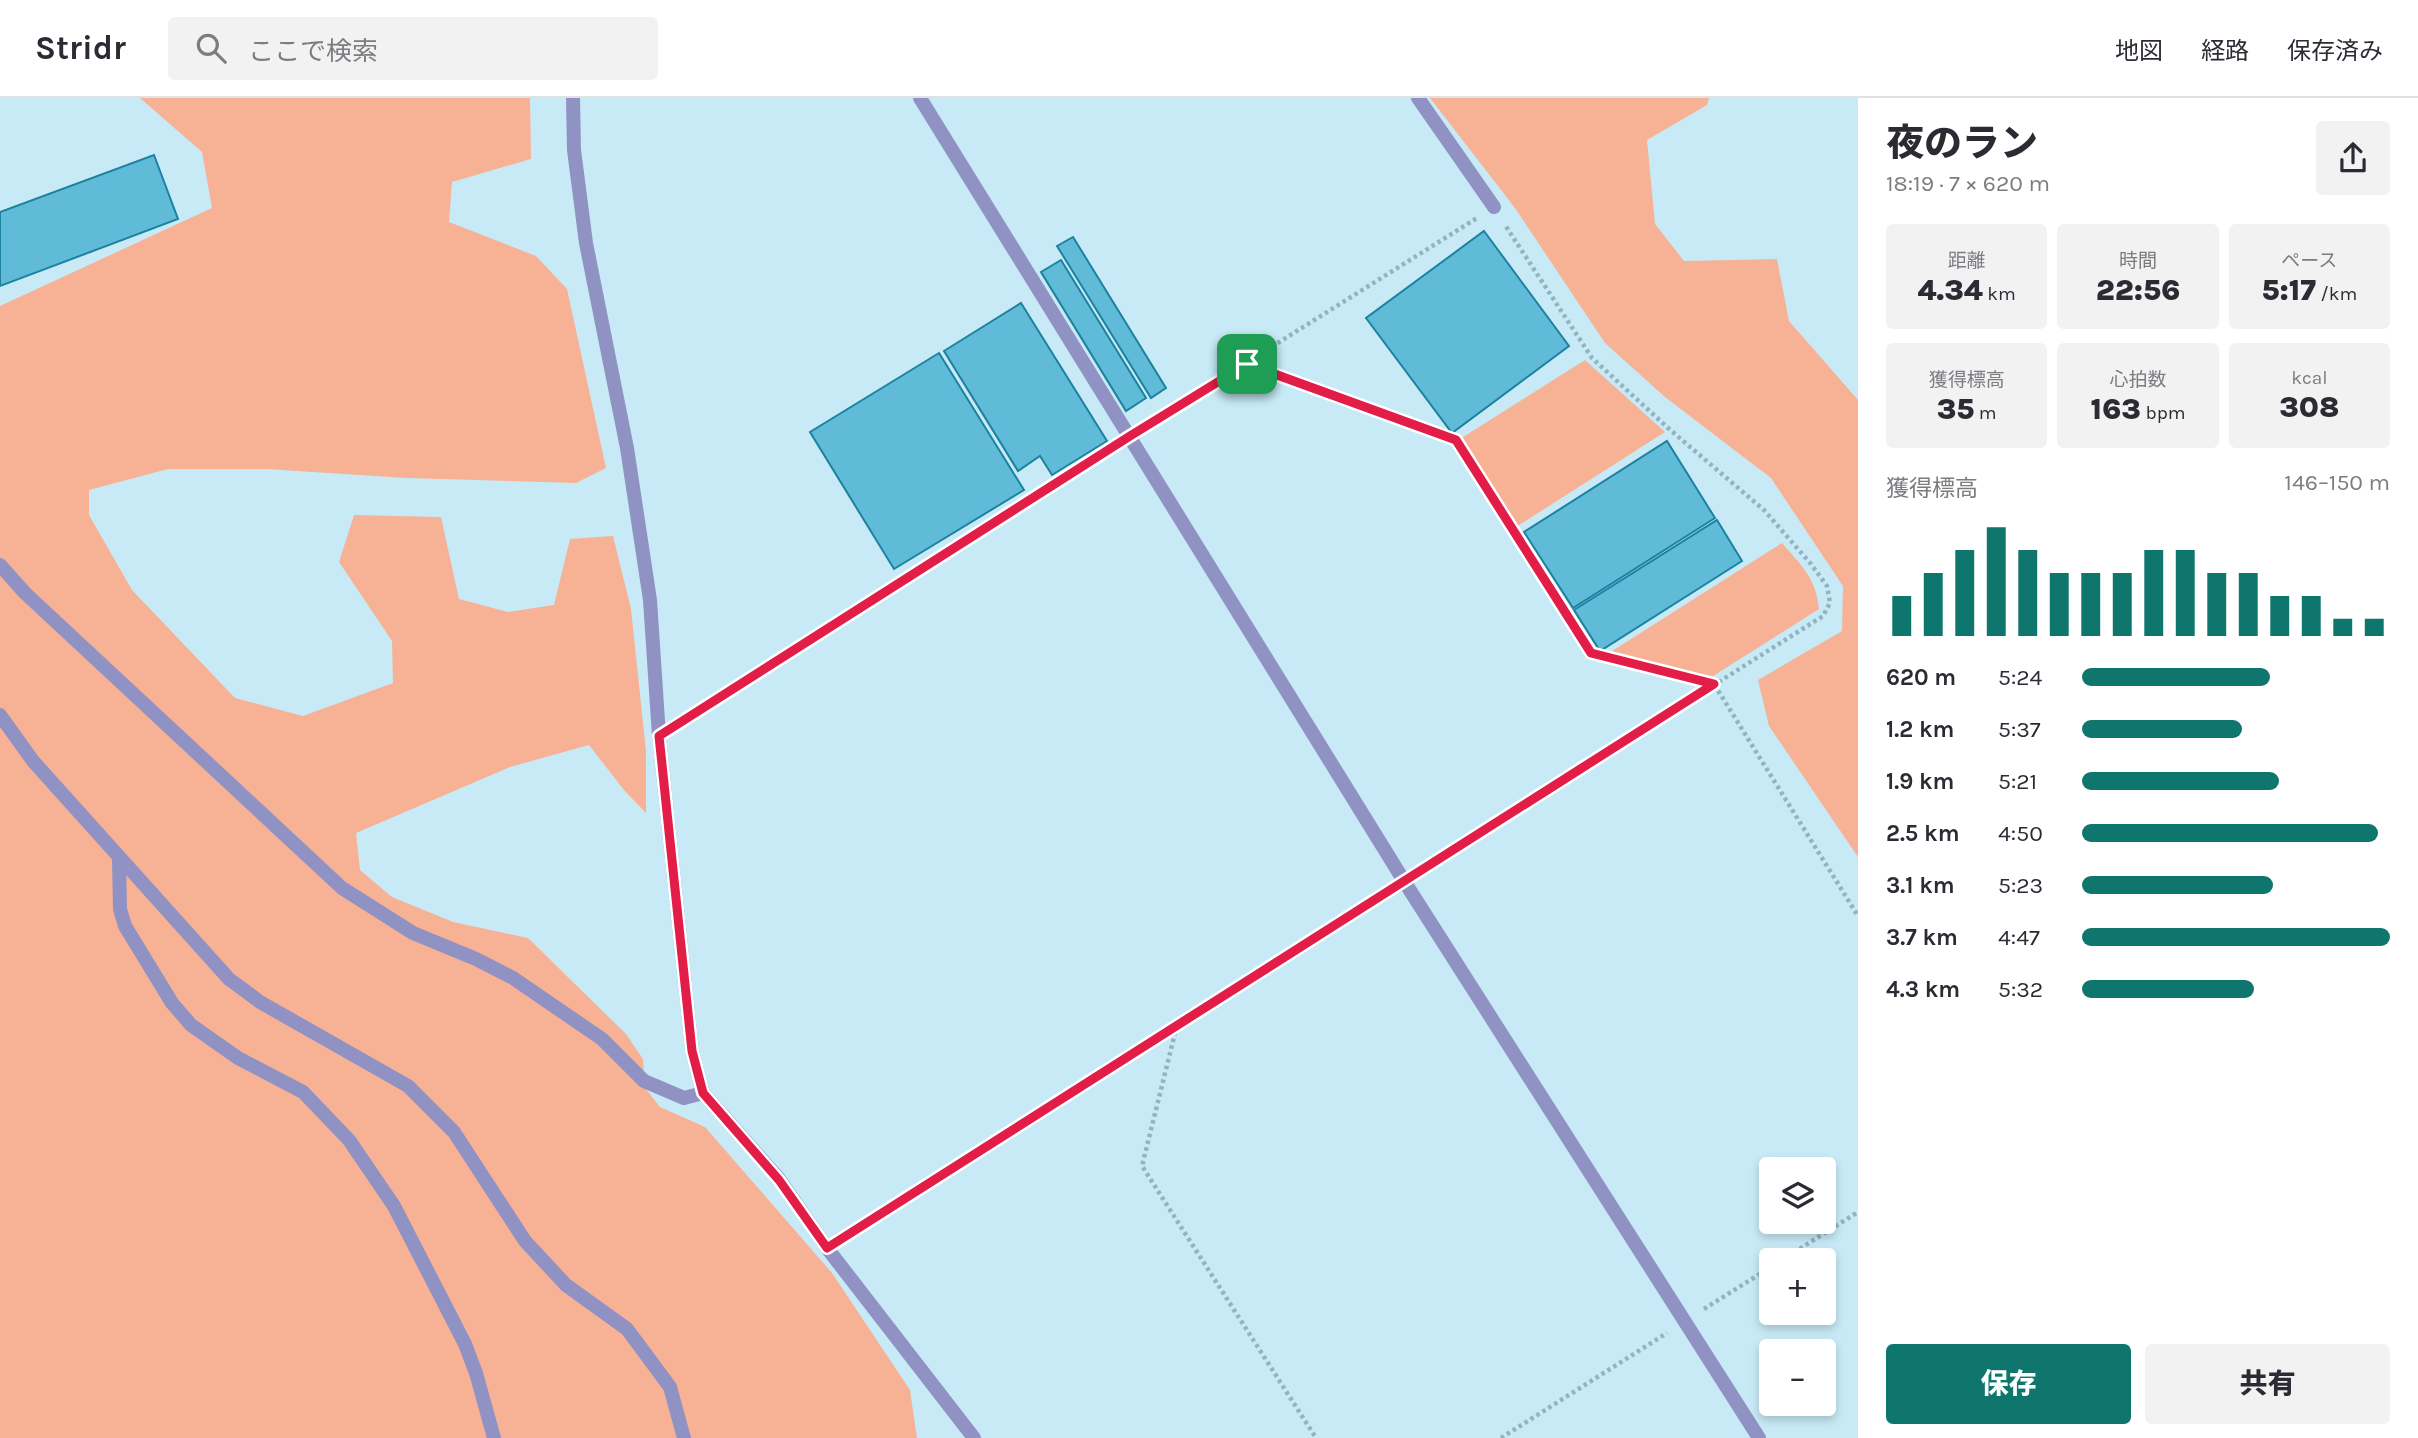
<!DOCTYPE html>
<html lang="ja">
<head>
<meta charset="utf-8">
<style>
  :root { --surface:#fff; --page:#f2f2f3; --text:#2b2b33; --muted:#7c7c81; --line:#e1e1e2; --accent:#0f766e }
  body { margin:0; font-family:Karla,"Noto Sans JP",sans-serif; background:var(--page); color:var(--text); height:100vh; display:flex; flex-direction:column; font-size:26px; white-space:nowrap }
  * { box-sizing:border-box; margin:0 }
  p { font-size:23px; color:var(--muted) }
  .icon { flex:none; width:38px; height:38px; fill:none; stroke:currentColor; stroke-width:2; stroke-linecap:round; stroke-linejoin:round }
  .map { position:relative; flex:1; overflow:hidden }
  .drawer { display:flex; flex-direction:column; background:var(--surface); width:560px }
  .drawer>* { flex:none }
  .controls { position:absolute; left:1759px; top:1059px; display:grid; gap:14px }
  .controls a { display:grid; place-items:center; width:77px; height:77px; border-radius:7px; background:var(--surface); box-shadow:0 4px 10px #0003; font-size:35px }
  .pin { position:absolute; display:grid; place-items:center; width:60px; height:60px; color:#fff; margin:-30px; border-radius:14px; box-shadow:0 4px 10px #0006 }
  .round { display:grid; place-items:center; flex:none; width:74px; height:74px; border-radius:7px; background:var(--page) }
  .overview { display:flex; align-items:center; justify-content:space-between; height:119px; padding:0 28px }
  h1 { font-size:38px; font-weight:800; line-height:52px }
  .figures { display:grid; grid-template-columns:repeat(3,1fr); gap:10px; height:119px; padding:7px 28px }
  .figures div { display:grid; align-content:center; border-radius:7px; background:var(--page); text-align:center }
  .figures b { font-size:30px; font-weight:800 }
  .figures small { font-size:19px; font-weight:400 }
  .figures p { font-size:19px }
  .chart { height:196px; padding:14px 28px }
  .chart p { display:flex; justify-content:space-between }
  .chart svg { width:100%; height:126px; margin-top:7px; stroke:var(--accent); stroke-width:6 }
  .primary-button { display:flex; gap:14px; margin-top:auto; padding:14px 28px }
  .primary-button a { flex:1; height:80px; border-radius:7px; background:var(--accent); color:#fff; font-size:28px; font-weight:800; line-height:80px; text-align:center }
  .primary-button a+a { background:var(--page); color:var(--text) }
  ul { padding:0 28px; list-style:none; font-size:23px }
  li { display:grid; grid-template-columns:112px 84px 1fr; align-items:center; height:52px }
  li i { height:18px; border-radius:9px; background:var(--accent) }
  header { display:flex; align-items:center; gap:42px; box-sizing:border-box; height:98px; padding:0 35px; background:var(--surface); border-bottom:2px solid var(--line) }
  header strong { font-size:33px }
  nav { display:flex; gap:38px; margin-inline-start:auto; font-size:24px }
  .search { width:490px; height:63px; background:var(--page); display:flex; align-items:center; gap:18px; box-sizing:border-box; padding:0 24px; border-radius:7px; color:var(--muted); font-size:26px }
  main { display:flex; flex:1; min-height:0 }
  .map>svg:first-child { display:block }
</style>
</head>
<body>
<header>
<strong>Stridr</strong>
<div class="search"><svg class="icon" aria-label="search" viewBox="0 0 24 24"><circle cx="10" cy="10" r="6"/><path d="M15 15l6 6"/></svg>ここで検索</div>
<nav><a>地図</a><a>経路</a><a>保存済み</a></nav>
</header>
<main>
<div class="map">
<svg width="1858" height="1340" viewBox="0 0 1858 1340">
  <rect width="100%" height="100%" fill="#c8eaf6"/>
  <!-- green -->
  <g fill="#f7b296">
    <path d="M140 0H530L531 61 452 84 449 124 536 158 567 191 606 370 576 385 406 380 266 371H168L89 392V417L132 492 235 600 303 618 393 585 392 543 339 464 354 417 441 419 459 501 508 514 554 507 570 441 613 438 631 511 646 653V715L624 692 589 647 510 669 356 735 360 772 392 799 453 824 528 840 626 936 643 961 645 990 660 1009 705 1029 832 1175 910 1292 917 1340H0V208L212 110 202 54Z"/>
    <path d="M1430 0H1709L1707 7 1647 42 1655 126 1684 163 1777 161 1789 223 1858 302V759L1769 628 1758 582 1842 533 1843 488 1771 380 1665 299 1605 245 1515 110Z"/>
    <path d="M1585 262 1665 334 1516 429 1460 341Z"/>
    <path d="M1782 445C1802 468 1816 480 1819 511L1710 580 1609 555Z"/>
  </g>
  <!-- building -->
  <g fill="#60bbd9" stroke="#1c829f" stroke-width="2">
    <path d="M154 57 178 121 0 188V114Z"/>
    <path d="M1484 133 1569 248 1452 335 1366 220Z"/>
    <path d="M1073 139 1166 290 1151 300 1057 148Z"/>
    <path d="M1061 162 1146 300 1126 313 1041 174Z"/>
    <path d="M1021 205 1107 343 1052 377 1040 358 1018 373 944 253Z"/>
    <path d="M939 255 1024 392 894 471 810 334Z"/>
    <path d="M1667 343 1715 420 1573 510 1524 434Z"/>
    <path d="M1717 422 1742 463 1600 553 1574 512Z"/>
  </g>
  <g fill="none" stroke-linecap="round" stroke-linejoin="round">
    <!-- path -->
    <g stroke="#90b4c0" stroke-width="4.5" stroke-dasharray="3.5 3.5" stroke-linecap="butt">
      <path d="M1248 266 1456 342 1591 556 1714 586 1858 818"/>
      <path d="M1147 327 1477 120"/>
      <path d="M680 624 1110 351"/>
      <path d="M1423 771 1823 518 1830 505 1827 488 1811 466 1764 412 1668 330 1592 260 1505 127"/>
      <path d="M1177 927 1142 1068 1316 1340"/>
      <path d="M844 1139 1386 794"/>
      <path d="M1782 1162 1858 1114"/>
      <path d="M1704 1211 1771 1169"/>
      <path d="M1501 1340 1667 1235"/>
    </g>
    <!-- service -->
    <g stroke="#9092c4" stroke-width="14">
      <path d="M0 617 33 663 229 881 260 904 408 988 454 1034 525 1143 566 1187 627 1231 670 1289 684 1340"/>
      <path d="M119 760 120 811 125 828 172 905 191 927 238 960 303 994 349 1042 394 1108 465 1246 476 1275 494 1340"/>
    </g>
    <!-- minor -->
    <g stroke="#9092c4" stroke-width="14">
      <path d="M573 0 574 52 586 145 627 350 650 502 659 638 692 953 703 995"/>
      <path d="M920 0 1404 783 1759 1340"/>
      <path d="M1418 0 1494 109"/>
      <path d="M0 467 25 495 342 790 413 835 476 861 513 880 602 941 644 983 684 1000 703 995 779 1081 827 1150 974 1340"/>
    </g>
  </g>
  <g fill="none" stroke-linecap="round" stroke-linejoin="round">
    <defs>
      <path id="route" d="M1247 266 1456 342 1591 555 1714 586 827 1150 779 1082 703 995 692 953 659 638 1130 338Z"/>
    </defs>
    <!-- route casing -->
    <use href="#route" stroke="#fff" stroke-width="14"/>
    <!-- route -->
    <use href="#route" stroke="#e11d48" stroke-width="9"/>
  </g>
</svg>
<div class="controls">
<a><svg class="icon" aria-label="layers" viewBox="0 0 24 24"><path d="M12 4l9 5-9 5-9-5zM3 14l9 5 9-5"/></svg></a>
<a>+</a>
<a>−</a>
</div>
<div class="pin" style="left:1247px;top:266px;background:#1e9e55"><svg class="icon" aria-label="arrive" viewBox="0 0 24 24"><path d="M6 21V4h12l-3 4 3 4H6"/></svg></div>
</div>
<section class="drawer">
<div class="overview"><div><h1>夜のラン</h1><p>18:19 · 7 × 620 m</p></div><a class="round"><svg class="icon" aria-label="share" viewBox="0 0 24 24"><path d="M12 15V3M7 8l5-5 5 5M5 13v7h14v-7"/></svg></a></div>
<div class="figures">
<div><p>距離</p><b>4.34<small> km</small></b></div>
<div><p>時間</p><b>22:56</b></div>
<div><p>ペース</p><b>5:17<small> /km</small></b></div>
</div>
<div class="figures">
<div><p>獲得標高</p><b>35<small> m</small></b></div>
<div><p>心拍数</p><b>163<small> bpm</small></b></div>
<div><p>kcal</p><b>308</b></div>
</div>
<div class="chart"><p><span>獲得標高</span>146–150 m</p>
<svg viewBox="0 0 160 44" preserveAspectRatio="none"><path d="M5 44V30M15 44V22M25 44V14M35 44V6M45 44V14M55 44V22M65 44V22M75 44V22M85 44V14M95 44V14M105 44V22M115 44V22M125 44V30M135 44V30M145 44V38M155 44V38"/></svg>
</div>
<ul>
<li><b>620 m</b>5:24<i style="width:61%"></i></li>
<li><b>1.2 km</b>5:37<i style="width:52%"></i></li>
<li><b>1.9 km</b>5:21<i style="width:64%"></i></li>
<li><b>2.5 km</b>4:50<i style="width:96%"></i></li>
<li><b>3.1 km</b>5:23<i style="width:62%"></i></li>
<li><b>3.7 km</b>4:47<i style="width:100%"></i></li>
<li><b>4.3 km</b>5:32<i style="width:56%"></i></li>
</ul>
<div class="primary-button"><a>保存</a><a>共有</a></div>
</section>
</main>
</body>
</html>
